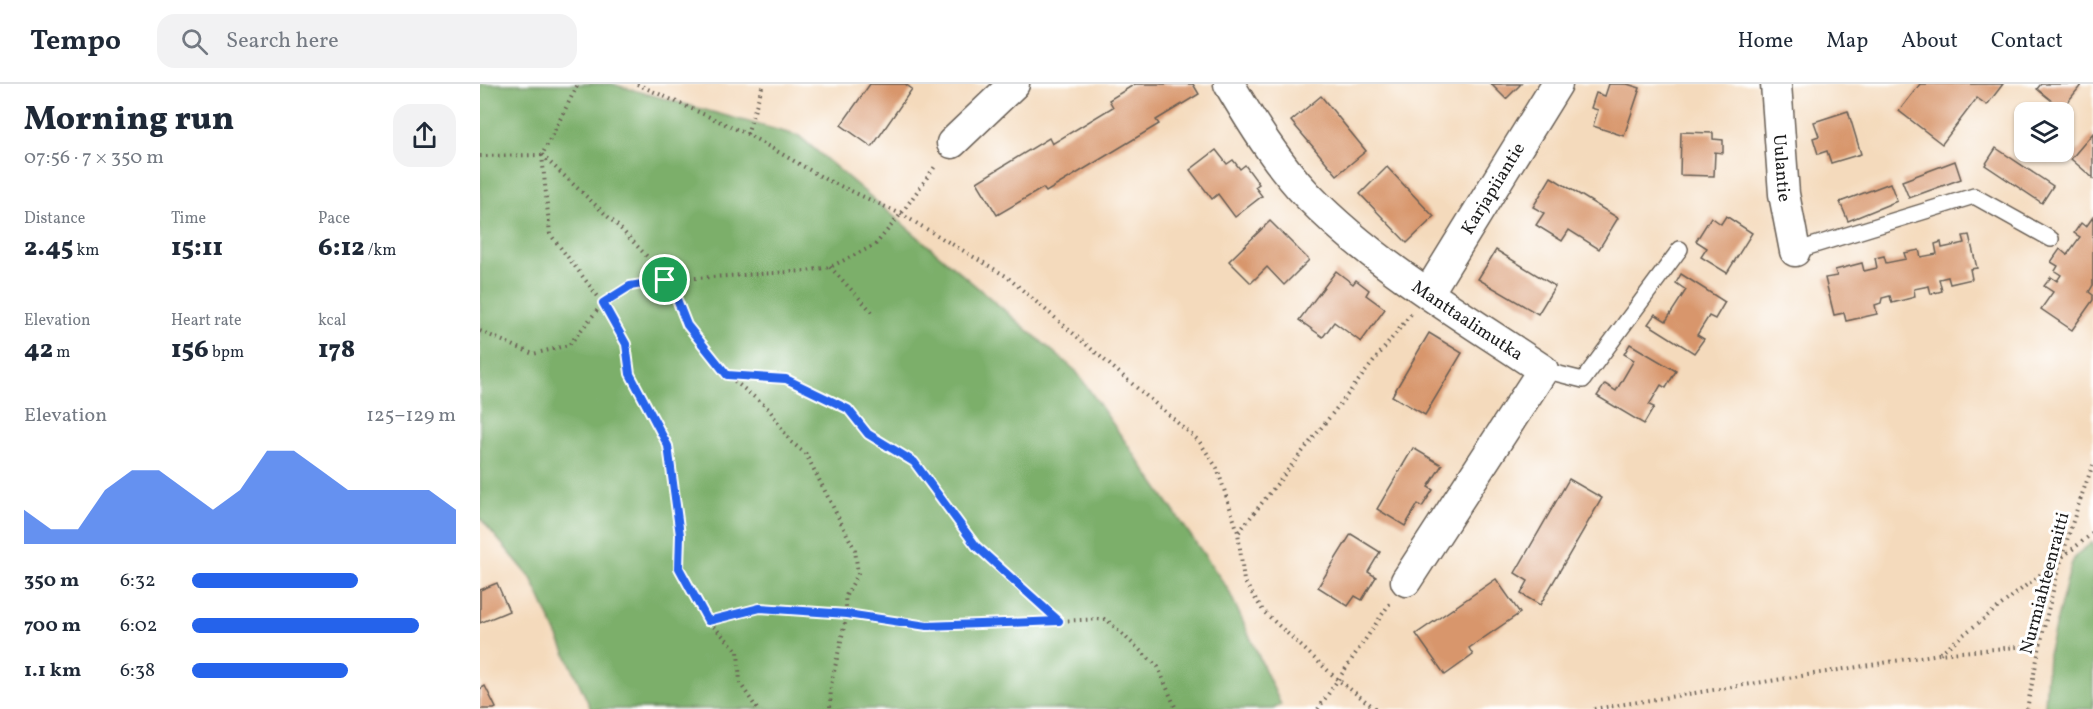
<!DOCTYPE html>
<html lang="en">
<head>
<meta charset="utf-8">
<style>
  :root { --surface:#fff; --page:#f2f2f3; --text:#1f2937; --muted:#747a83; --line:#e0e1e3; --accent:#2563eb }
  body { margin:0; font-family:Vollkorn,serif; background:var(--page); color:var(--text); height:100vh; display:flex; flex-direction:column; font-size:22px; white-space:nowrap }
  * { box-sizing:border-box; margin:0 }
  p { font-size:20px; color:var(--muted) }
  .icon { flex:none; width:33px; height:33px; fill:none; stroke:currentColor; stroke-width:2; stroke-linecap:round; stroke-linejoin:round }
  .map { position:relative; flex:1; overflow:hidden }
  .drawer { display:flex; flex-direction:column; background:var(--surface); width:480px }
  .drawer>* { flex:none }
  .controls { position:absolute; left:1534px; top:18px; display:grid; gap:12px }
  .controls a { display:grid; place-items:center; width:60px; height:60px; border-radius:12px; background:var(--surface); box-shadow:0 2px 4px #0004; font-size:30px }
  .pin { position:absolute; display:grid; place-items:center; width:51px; height:51px; color:#fff; margin:-26px; border:3px solid #fff; border-radius:50%; box-shadow:0 2px 6px #0007 }
  .round { display:grid; place-items:center; flex:none; width:63px; height:63px; border-radius:18px; background:var(--page) }
  .overview { display:flex; align-items:center; justify-content:space-between; height:102px; padding:0 24px }
  h1 { font-size:33px; font-weight:800; line-height:45px }
  .stats { display:grid; grid-template-columns:repeat(3,1fr); gap:9px; height:102px; padding:6px 24px }
  .stats div { display:grid; align-content:center }
  .stats b { font-size:26px; font-weight:800 }
  .stats small { font-size:16px; font-weight:400 }
  .stats p { font-size:16px }
  .chart { height:168px; padding:12px 24px }
  .chart p { display:flex; justify-content:space-between }
  .chart svg { width:100%; height:108px; margin-top:6px; fill:var(--accent); opacity:.7 }
  ul { padding:0 24px; list-style:none; font-size:20px }
  li { display:grid; grid-template-columns:96px 72px 1fr; align-items:center; height:45px }
  li i { height:15px; border-radius:8px; background:var(--accent) }
  header { display:flex; align-items:center; gap:36px; box-sizing:border-box; height:84px; padding:0 30px; background:var(--surface); border-bottom:2px solid var(--line) }
  header strong { font-size:28px }
  nav { display:flex; gap:33px; margin-inline-start:auto; font-size:21px }
  .search { width:420px; height:54px; background:var(--page); display:flex; align-items:center; gap:15px; box-sizing:border-box; padding:0 21px; border-radius:18px; color:var(--muted); font-size:22px }
  main { display:flex; flex:1; min-height:0 }
  .map>svg:first-child { display:block }
</style>
</head>
<body>
<header>
<strong>Tempo</strong>
<div class="search"><svg class="icon" aria-label="search" viewBox="0 0 24 24"><circle cx="10" cy="10" r="6"/><path d="M15 15l6 6"/></svg>Search here</div>
<nav><a>Home</a><a>Map</a><a>About</a><a>Contact</a></nav>
</header>
<main>
<section class="drawer">
<div class="overview"><div><h1>Morning run</h1><p>07:56 · 7 × 350 m</p></div><a class="round"><svg class="icon" aria-label="share" viewBox="0 0 24 24"><path d="M12 15V3M7 8l5-5 5 5M5 13v7h14v-7"/></svg></a></div>
<div class="stats">
<div><p>Distance</p><b>2.45<small> km</small></b></div>
<div><p>Time</p><b>15:11</b></div>
<div><p>Pace</p><b>6:12<small> /km</small></b></div>
</div>
<div class="stats">
<div><p>Elevation</p><b>42<small> m</small></b></div>
<div><p>Heart rate</p><b>156<small> bpm</small></b></div>
<div><p>kcal</p><b>178</b></div>
</div>
<div class="chart"><p><span>Elevation</span>125–129 m</p>
<svg viewBox="0 0 160 44" preserveAspectRatio="none"><path d="M0 44V30L10 38L20 38L30 22L40 14L50 14L60 22L70 30L80 22L90 6L100 6L110 14L120 22L130 22L140 22L150 22L160 30V44z"/></svg>
</div>
<ul>
<li><b>350 m</b>6:32<i style="width:63%"></i></li>
<li><b>700 m</b>6:02<i style="width:86%"></i></li>
<li><b>1.1 km</b>6:38<i style="width:59%"></i></li>
</ul>
</section>
<div class="map">
<svg width="1613" height="625" viewBox="0 0 1613 625">
  <rect width="100%" height="100%" fill="#fff"/>
  <filter id="ink" filterUnits="userSpaceOnUse"><feTurbulence type="fractalNoise" baseFrequency=".0167" numOctaves="2"/><feDisplacementMap in="SourceGraphic" scale="12" xChannelSelector="R" yChannelSelector="G"/><feConvolveMatrix kernelMatrix="1 2 1 2 8 2 1 2 1" color-interpolation-filters="sRGB"/></filter>
  <filter id="wash" filterUnits="userSpaceOnUse"><feTurbulence type="fractalNoise" baseFrequency=".008" numOctaves="4" result="noise"/><feDisplacementMap in="SourceGraphic" scale="24" xChannelSelector="R" yChannelSelector="G"/><feGaussianBlur stdDeviation="1.35" result="paint"/><feColorMatrix in="noise" values="0 0 0 0 0 0 0 0 0 0 0 0 0 0 0 0 0 1.4 0 .05"/><feComposite in="paint" operator="in"/></filter>
  <g filter="url(#wash)">
    <rect width="100%" height="100%" fill="#f4dabc"/>
    <!-- forest -->
    <g fill="#7caf6a" stroke="#4c6643" stroke-width="1.5">
      <path d="M0 0H132L319 52 596 287 748 505 801 621 793 625H111L51 494 0 434Z"/>
      <path d="M1613 458V625H1570L1565 623 1568 570 1591 481 1596 471Z"/>
    </g>
    <g id="blocks">
      <!-- building -->
      <g fill="#d8966c">
        <path d="M390 0H425L432 5 392 63 361 41Z"/>
        <path d="M655 0H713L719 10 676 36 679 40 566 108 563 104 517 131 497 98 569 54 572 60 633 23 629 16Z"/>
        <path d="M1011 0H1041L1026 15Z"/>
        <path d="M1129 0H1147L1160 4 1144 52 1113 42 1118 26 1111 24 1116 9 1125 12Z"/>
        <path d="M1440 0H1523L1507 21 1497 14 1462 60 1419 27Z"/>
        <path d="M1561 0H1602L1582 25 1557 5Z"/>
        <path d="M841 12 886 67 857 91 811 37Z"/>
        <path d="M1368 27 1381 70 1351 79 1347 67 1338 70 1333 54 1339 52 1334 38Z"/>
        <path d="M1201 48 1233 49V55L1243 56V69L1235 68 1234 92 1200 91Z"/>
        <path d="M1613 49V94L1591 75Z"/>
        <path d="M1516 64 1573 102 1562 119 1505 81Z"/>
        <path d="M736 66 747 80 753 76 760 85 765 81 779 100 775 103 782 112 755 133 738 110 732 115 710 86Z"/>
        <path d="M1475 77 1481 95 1429 114 1422 97Z"/>
        <path d="M907 83 954 133 927 159 880 110Z"/>
        <path d="M1071 93 1138 134 1119 165 1089 146 1082 157 1056 141 1064 129 1053 123Z"/>
        <path d="M1410 99 1417 117 1368 137 1360 118Z"/>
        <path d="M1246 132 1272 149 1247 189 1221 173 1227 164 1216 157 1231 133 1241 140Z"/>
        <path d="M1613 133V201L1609 208 1613 211V216L1592 246 1561 225 1573 208 1564 202 1571 193 1577 197 1581 191 1575 187 1578 182 1571 178 1580 165 1587 171 1600 153 1594 149 1601 139 1606 143Z"/>
        <path d="M790 137 829 176 804 201 787 183 771 199 749 177Z"/>
        <path d="M1489 151 1497 184 1490 185 1492 195 1470 200 1468 193 1459 195 1462 207 1451 210 1449 202 1434 205 1435 213 1412 219 1410 212 1402 214 1401 219 1395 221 1397 230 1366 237 1364 229 1354 231 1345 194 1357 192 1355 186 1382 179 1384 187 1397 184 1395 174 1404 172 1406 179 1426 175 1424 169 1439 166 1441 173 1457 170 1455 160 1461 158 1462 164 1485 159 1483 152Z"/>
        <path d="M1016 166 1075 202 1058 230 998 195Z"/>
        <path d="M856 187 873 200 876 196 889 206 886 211 905 225 881 258 854 238 843 253 819 236Z"/>
        <path d="M1201 190 1245 218 1235 235 1229 232 1217 251 1224 255 1214 269 1168 240 1175 230 1186 237 1206 206 1196 199Z"/>
        <path d="M949 249 982 269 945 331 912 312Z"/>
        <path d="M1150 260 1196 287 1186 304 1181 301 1169 321 1174 323 1164 340 1117 312 1125 300 1136 307 1154 276 1144 270Z"/>
        <path d="M933 364 962 381 948 403 953 406 942 423 938 420 925 442 897 425Z"/>
        <path d="M1089 395 1122 414 1060 521 1041 510 1048 497 1035 489Z"/>
        <path d="M871 450 900 468 888 488 896 493 882 516 875 512 868 522 838 503Z"/>
        <path d="M1016 495 1040 529 989 564 993 571 965 591 936 550Z"/>
        <path d="M17 499 29 527 0 539V506Z"/>
        <path d="M5 602 16 624 14 625H0V605Z"/>
      </g>
    </g>
  </g>
  <g filter="url(#ink)">
    <use href="#blocks" fill-opacity="0" stroke="#685e54" stroke-width="1.5"/>
    <g fill="none" stroke-linecap="round" stroke-linejoin="round">
      <defs>
        <g id="service">
          <path d="M1315 167 1494 112 1571 155"/>
          <path d="M1063 286 1103 296 1200 165"/>
        </g>
        <g id="minor">
          <path id="s1" d="M749 0C772 39 796 78 828 112 896 182 983 232 1063 286L926 497"/>
          <path id="s2" d="M1296 0 1304 110 1315 167"/>
          <path d="M472 59 534 0"/>
          <path id="s3" d="M948 209 1077 0"/>
        </g>
      </defs>
      <!-- service casing -->
      <use href="#service" stroke="#685e54" stroke-width="18"/>
      <!-- minor casing -->
      <use href="#minor" stroke="#685e54" stroke-width="33"/>
      <!-- path -->
      <g stroke="#685e54" stroke-width="4" stroke-dasharray="1.5 4.5" stroke-linecap="butt">
        <path d="M157 0 267 50 345 95 421 130 526 192 719 357 737 384 758 448 764 497 784 528 857 595 896 625"/>
        <path d="M267 50 283 0"/>
        <path d="M62 71 139 143 179 185 196 213 207 241 247 291 289 325 310 357 326 370 375 466 378 490 365 513 367 530 351 601 350 625"/>
        <path d="M62 71 70 150 123 219 146 260 150 290 188 362 200 451 199 484 228 537 258 567 260 599 277 625"/>
        <path d="M0 72 62 71 98 0"/>
        <path d="M350 183 395 231"/>
        <path d="M0 247 53 270 89 261 123 219 150 203 185 196 326 187 350 183 395 161 421 130 456 81"/>
        <path d="M248 292 306 295 368 325 388 350 434 378 496 462 579 537 626 535 678 583 696 625"/>
        <path d="M759 448 931 230"/>
        <path d="M229 537 280 524 367 530 447 542 578 537"/>
        <path d="M1460 569 1613 449"/>
        <path d="M838 625 910 519"/>
        <path d="M1114 625 1459 570 1559 561"/>
        <path d="M1547 625C1563 542 1582 460 1613 381"/>
      </g>
      <!-- service -->
      <use href="#service" stroke="#fff" stroke-width="15"/>
      <!-- minor -->
      <use href="#minor" stroke="#fff" stroke-width="30"/>
    </g>
  </g>
  <g fill="none" stroke-linecap="round" stroke-linejoin="round" filter="url(#ink)">
    <defs>
      <path id="route" d="M185 196 196 213 207 241 247 291 306 295 368 325 388 350 434 378 496 462 579 537 447 542 367 530 280 524 228 537 199 484 200 451 188 362 150 290 146 260 123 219 150 202Z"/>
    </defs>
    <!-- route casing -->
    <use href="#route" stroke="#fff" stroke-width="12"/>
    <!-- route -->
    <use href="#route" stroke="#2563eb" stroke-width="8"/>
  </g>
  <g text-anchor="middle" stroke-width="6" stroke-linejoin="round" paint-order="stroke">
    <!-- street labels -->
    <g font-size="18" fill="#1c1c1c" stroke="#fff">
      <text dy="6" stroke="none"><textPath href="#s2" startOffset="84">Uulantie</textPath></text>
      <text dy="6" stroke="none"><textPath href="#s3" startOffset="123">Karjapiiantie</textPath></text>
      <text dy="6" stroke="none"><textPath href="#s1" startOffset="340">Manttaalimutka</textPath></text>
      <text transform="translate(1564 499) rotate(-75)" y="6">Nurmiahteenraitti</text>
    </g>
  </g>
</svg>
<div class="controls">
<a><svg class="icon" aria-label="layers" viewBox="0 0 24 24"><path d="M12 4l9 5-9 5-9-5zM3 14l9 5 9-5"/></svg></a>
</div>
<div class="pin" style="left:185px;top:196px;background:#1e9e55"><svg class="icon" aria-label="arrive" viewBox="0 0 24 24"><path d="M6 21V4h12l-3 4 3 4H6"/></svg></div>
</div>
</main>
</body>
</html>
